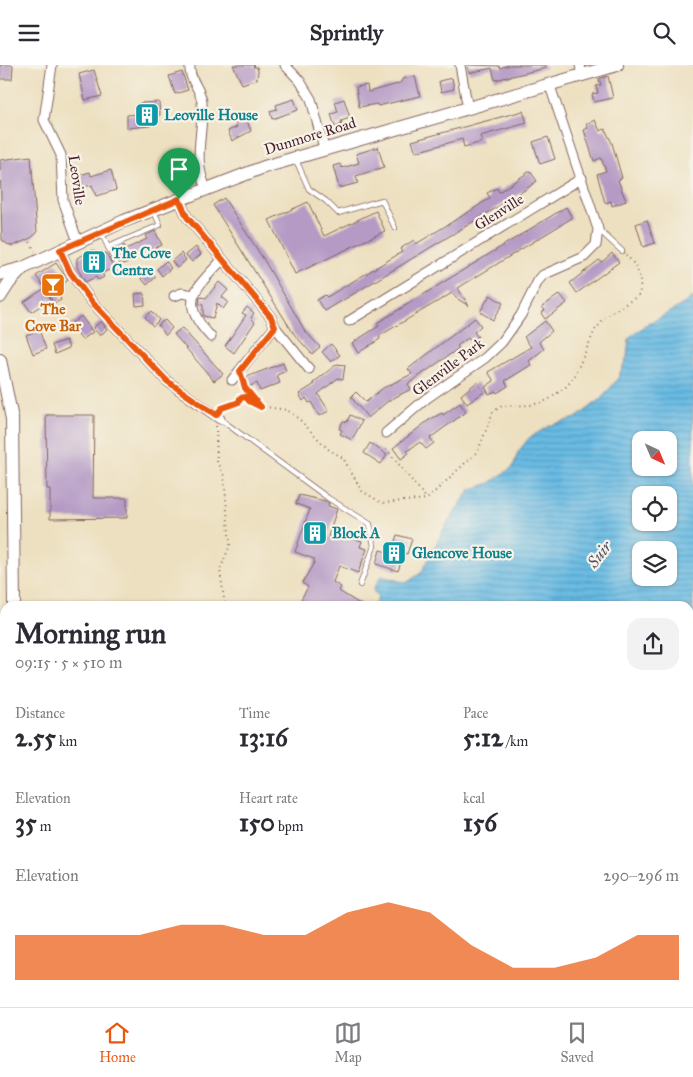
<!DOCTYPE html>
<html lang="en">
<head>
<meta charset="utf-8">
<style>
  :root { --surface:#fff; --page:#f2f2f3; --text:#2b2b33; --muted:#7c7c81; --line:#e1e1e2; --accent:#ea580c }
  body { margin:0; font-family:"IM FELL Great Primer",serif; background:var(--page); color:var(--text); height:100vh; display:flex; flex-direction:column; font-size:19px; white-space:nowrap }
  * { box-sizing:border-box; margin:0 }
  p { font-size:16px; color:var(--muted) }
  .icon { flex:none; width:28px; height:28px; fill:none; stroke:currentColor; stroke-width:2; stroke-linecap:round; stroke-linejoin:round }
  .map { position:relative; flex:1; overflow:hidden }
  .panel { position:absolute; left:0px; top:536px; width:694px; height:406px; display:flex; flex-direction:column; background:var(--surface); border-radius:15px 15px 0 0; box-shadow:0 1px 4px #0004 }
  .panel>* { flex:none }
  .needle { width:32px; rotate:136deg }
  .tools { position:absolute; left:632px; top:366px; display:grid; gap:10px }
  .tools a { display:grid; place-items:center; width:45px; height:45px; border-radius:10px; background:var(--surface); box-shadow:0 1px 4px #0004; font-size:25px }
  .pin { position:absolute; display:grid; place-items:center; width:42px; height:42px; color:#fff; margin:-51px -21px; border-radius:50% 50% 50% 0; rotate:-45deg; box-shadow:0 0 5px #0007 }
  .pin .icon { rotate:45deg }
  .round { display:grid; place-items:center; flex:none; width:52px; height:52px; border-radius:15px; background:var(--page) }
  .headline { display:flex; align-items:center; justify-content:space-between; height:85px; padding:0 15px }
  h1 { font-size:28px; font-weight:800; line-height:38px }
  .stats { display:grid; grid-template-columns:repeat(3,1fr); gap:8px; height:85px; padding:5px 15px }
  .stats div { display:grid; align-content:center }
  .stats b { font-size:25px; font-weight:800 }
  .stats small { font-size:14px; font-weight:400 }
  .stats p { font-size:14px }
  .chart { height:140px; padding:10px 15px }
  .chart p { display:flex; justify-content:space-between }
  .chart svg { width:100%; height:90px; margin-top:5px; fill:var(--accent); opacity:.7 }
  header { display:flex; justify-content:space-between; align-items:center; height:65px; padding:0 15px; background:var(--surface); font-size:22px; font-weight:800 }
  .tab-bar { display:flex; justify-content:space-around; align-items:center; height:70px; border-top:1px solid var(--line); background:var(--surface); font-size:14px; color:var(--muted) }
  .tab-bar a { display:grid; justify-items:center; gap:2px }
  .tab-bar .selected { color:var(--accent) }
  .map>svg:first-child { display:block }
</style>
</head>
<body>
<header><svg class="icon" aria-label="menu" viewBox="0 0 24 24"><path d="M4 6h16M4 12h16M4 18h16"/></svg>Sprintly<svg class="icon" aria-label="search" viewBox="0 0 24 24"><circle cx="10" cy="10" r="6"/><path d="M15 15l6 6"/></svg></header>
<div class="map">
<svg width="693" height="942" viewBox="0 0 693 942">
  <defs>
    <pattern id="forest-firs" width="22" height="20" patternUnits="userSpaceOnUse" patternTransform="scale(1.25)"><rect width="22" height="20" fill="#80a65c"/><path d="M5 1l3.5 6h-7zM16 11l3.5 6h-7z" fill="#6b874c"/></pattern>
    <pattern id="water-rules" width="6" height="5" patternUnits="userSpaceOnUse" patternTransform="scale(1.25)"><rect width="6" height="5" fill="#68bbe4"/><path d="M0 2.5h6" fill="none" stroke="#5897b9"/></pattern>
  </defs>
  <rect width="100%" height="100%" fill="#f7f3e8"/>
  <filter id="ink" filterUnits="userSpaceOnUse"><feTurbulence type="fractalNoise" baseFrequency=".02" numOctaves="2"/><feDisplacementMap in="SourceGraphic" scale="10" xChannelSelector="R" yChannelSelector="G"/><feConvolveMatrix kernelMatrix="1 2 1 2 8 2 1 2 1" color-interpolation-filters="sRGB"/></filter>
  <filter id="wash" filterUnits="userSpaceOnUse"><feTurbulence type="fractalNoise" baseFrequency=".0096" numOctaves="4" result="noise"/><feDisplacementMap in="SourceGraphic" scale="20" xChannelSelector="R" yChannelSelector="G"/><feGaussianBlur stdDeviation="1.12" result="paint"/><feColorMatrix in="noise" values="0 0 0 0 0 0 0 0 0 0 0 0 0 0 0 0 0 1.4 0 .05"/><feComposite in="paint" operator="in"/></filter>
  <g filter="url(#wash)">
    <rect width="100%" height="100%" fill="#ede0c0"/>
    <!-- forest -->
    <path fill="url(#forest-firs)" stroke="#656244" d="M690 656 693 662V861L689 872Z"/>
    <!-- water -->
    <g fill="url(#water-rules)" stroke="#596d88" fill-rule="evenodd">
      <path d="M693 232V622L689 634V541H374L378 533 373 525 381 511 406 518 421 508 445 462 470 425 490 418 513 402 518 387 529 373 551 360 576 353 601 334 617 315 627 292 629 273C648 256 673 248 693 232ZM641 375H669V402H641ZM641 430H669V458H641ZM641 485H669V512H641Z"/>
      <path d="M304 938H627L626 942H304Z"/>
    </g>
    <g id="blocks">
      <!-- building -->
      <g fill="#b49ac5">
        <path d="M0 0H13L12 14H0Z"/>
        <path d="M233 0H255L253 2H257L258 6 257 14 242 19Z"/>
        <path d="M467 0 499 1 500 3 509 0H546V3L495 15 492 3 469 8Z"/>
        <path d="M94 5 102 31 85 35 79 9Z"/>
        <path d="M182 7 188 25 175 29 169 11Z"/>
        <path d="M415 11 420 31 378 41 377 39 359 42 356 22 367 20 368 27 398 19 402 16V14Z"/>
        <path d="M608 11 613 33 594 37 592 29 598 28 596 21 601 20 599 14Z"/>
        <path d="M452 13 454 24 441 27 439 16Z"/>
        <path d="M294 34 298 45 272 54 270 46 277 44 276 40Z"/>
        <path d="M344 34 350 53 341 56 342 59 335 62 331 49 338 47 335 37Z"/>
        <path d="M159 37 160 50 149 51 150 61 127 63V50L140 49V38Z"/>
        <path d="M523 46 527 58 480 71 482 77 464 82 462 74 416 87 412 76Z"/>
        <path d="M246 53 251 66 232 76 228 66 237 62 235 57Z"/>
        <path d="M595 55 600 66 605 64 612 78 622 113 618 115 626 136 612 141 611 136 605 138 597 109 606 106 601 93 594 96 584 65 588 63 586 59Z"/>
        <path d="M548 72 555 94 540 99 533 77Z"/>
        <path d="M378 82 384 102 356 111 358 118 339 123 333 101 340 99 342 103 359 98 356 89Z"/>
        <path d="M31 91 37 168 31 173 13 181 7 179 2 175 0 95Z"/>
        <path d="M111 105 116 125 96 131 92 120 83 122 80 110 90 107 91 111Z"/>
        <path d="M530 106 537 116 516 131 325 246 317 235 325 230 327 232 402 187 400 184 406 180 414 175 416 179 470 146 490 133 487 128 497 123 499 127Z"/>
        <path d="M224 133 264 195 305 266 320 282 312 289 294 269 213 140Z"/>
        <path d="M308 137 324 171 376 146 385 166 295 209 269 155Z"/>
        <path d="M566 142 572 153 458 223 469 241 456 233 452 228 379 271 380 274 358 288 352 278 379 261 377 258Z"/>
        <path d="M647 155 655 178 643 182 636 159Z"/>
        <path d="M155 166 162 180 148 186 147 183 130 191 132 195 121 200 114 185 124 180 126 184 147 174 145 171Z"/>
        <path d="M196 182 201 189 192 197 186 190Z"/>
        <path d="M93 185 99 190 106 188 114 203 102 208 104 212 98 215 96 212 85 217 77 202V193Z"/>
        <path d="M181 188 186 195 177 203 172 196Z"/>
        <path d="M612 188 619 197 577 228 570 218 599 195 602 197Z"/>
        <path d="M166 196 171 203 162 211 157 204Z"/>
        <path d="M56 198 68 215 57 224 61 235 55 238 49 232 50 235 31 247 24 237 45 223 36 211Z"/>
        <path d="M151 206 156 212 147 220 141 213Z"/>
        <path d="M219 217 228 225 222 232 228 237 223 244 217 238 213 253 203 251V240L199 239 200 232 206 233Z"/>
        <path d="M144 228 145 240 136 241 135 229Z"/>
        <path d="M560 229 567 238 545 254 541 248 545 245 542 242Z"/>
        <path d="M490 230 503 238 493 255 480 247Z"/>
        <path d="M247 242 254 248 251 253 255 257 234 288 225 281 246 250 242 248Z"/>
        <path d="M151 246 159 255 153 261 145 252Z"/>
        <path d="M81 251 93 267 82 275 70 260Z"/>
        <path d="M475 253 481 261 474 267 478 272 471 277 468 273 457 281 459 283 408 319 411 324 388 336 368 353 351 332 356 327 366 337 383 323 412 309 408 304Z"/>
        <path d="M165 255 172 263 166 270 158 260Z"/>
        <path d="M101 256 107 264 100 271 93 263Z"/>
        <path d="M545 256 552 266 539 277 544 284 529 296 531 300 505 316 508 321 497 328 496 326 489 329 485 322 494 316 488 307 531 282 524 272Z"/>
        <path d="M182 263 223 309 214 316 174 269Z"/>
        <path d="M39 265 46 284 33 289 26 270Z"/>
        <path d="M66 275 69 283 55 289 52 280Z"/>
        <path d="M331 279 340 290 331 297 322 287Z"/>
        <path d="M283 298 286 306 277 310 280 318 260 326 257 318 248 322 244 313Z"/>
        <path d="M337 299 345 300 343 314 338 313 318 329 329 346 319 351 311 337 309 338 306 333 303 336 299 329 315 319 313 318Z"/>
        <path d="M477 317 484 327 467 339 461 330Z"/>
        <path d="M460 338 466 347 430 373 434 378 426 384 420 377 407 386 409 388 401 394 393 383 429 355 442 348 443 350Z"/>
        <path d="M46 350H94L93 433H127V453L50 454V424H47Z"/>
        <path d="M350 350 362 356 352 375 340 369 342 365 339 364 343 356 347 357Z"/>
        <path d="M370 378 387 390 381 399 364 388Z"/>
        <path d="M299 430 325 436 329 438 328 441 337 444 328 471 341 475 344 466 357 470 355 474 362 476 360 482 367 484 358 508 339 501 333 517 341 522 339 526 363 541H309L300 536 308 522 302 518 314 498V494L295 487 310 444 296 439Z"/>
        <path d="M397 470 412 474 407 489 404 488 398 506 376 499 380 485 387 487 389 481 393 482Z"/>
      </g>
    </g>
  </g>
  <g filter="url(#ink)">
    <use href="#blocks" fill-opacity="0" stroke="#83635f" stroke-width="1"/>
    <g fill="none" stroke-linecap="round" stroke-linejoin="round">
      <defs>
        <g id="lane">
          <path d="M296 95 309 124 326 136 338 148 382 135 395 163"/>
          <path d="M598 164 622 186"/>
          <path d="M101 167 108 182 160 160 154 146"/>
          <path d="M108 182 121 208"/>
          <path d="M220 354 328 433 370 459 374 481 360 520"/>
        </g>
        <g id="street">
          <path d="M52 0 44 55 61 90 63 135 78 177"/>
          <path d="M190 0C188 14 201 24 202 37 204 67 192 94 206 123"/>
          <path d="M285 0 300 16 311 34 324 83"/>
          <path d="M460 0 468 44"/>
          <path d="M580 0 582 11"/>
          <path d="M179 134 187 152 271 252 275 262 309 304"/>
          <path d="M60 185 70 207 92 237 167 316 220 354"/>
          <path d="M174 231 182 228 194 230"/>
          <path d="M349 256 582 113"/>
          <path d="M211 272C178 237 194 225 222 195"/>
          <path d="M232 315 275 262"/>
          <path d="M386 368 427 333 485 293 502 277 521 250 538 216 543 210 584 192 596 180 598 164 550 21"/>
        </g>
        <g id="secondary">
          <path d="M0 209 23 203 124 156 264 102 617 0"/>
          <path d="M0 232 9 218 21 205"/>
          <path d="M0 295 12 354 14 541"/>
          <path d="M8 942 9 938"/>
        </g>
      </defs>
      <!-- lane casing -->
      <use href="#lane" stroke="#83635f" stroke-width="6"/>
      <!-- street casing -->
      <use href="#street" stroke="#83635f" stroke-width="11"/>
      <!-- secondary casing -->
      <use href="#secondary" stroke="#83635f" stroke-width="14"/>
      <!-- path -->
      <g stroke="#83635f" stroke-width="2" stroke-dasharray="1 4" stroke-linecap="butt">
        <path d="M30 177 35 186"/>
        <path d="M242 315 245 323 261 342"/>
        <path d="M220 345 246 332 259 341 287 345 299 354 328 384 343 393 362 426 382 438 427 434 478 386 493 347 502 341 532 340 548 335 567 321 575 310 595 265 606 252 639 230C643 214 638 202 626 190"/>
        <path d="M216 361 217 397 224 411 230 480 220 505 225 541"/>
        <path d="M386 384 427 434"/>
        <path d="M400 541 401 540"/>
        <path d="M288 942 289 938"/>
      </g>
      <!-- lane -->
      <use href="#lane" stroke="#fff" stroke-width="4.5"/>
      <!-- street -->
      <use href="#street" stroke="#fff" stroke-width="9"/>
      <!-- secondary -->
      <use href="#secondary" stroke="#fff" stroke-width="12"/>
      <defs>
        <g id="rail">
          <path d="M689 902 693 892"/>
          <path d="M672 942 674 938"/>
        </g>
      </defs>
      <!-- rail casing -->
      <use href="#rail" stroke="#4a1f2b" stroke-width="4.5"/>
      <!-- rail -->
      <use href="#rail" stroke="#f7f3e8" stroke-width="2.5" stroke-dasharray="8" stroke-linecap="butt"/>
    </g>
  </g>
  <g fill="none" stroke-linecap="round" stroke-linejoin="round" filter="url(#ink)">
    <defs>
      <path id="route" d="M179 134 187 152 271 252 275 262 240 306 245 323 261 342 249 336 246 332 240 333 239 337 222 343 216 350 167 316 92 237 70 207 60 185Z"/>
    </defs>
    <!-- route casing -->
    <use href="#route" stroke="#fff" stroke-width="10"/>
    <!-- route -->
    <use href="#route" stroke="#ea580c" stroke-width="6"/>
  </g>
  <!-- icons -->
  <defs>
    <symbol id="building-square" viewBox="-11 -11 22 22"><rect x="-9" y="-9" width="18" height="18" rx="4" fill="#0f9aa8" stroke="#f7f3e8"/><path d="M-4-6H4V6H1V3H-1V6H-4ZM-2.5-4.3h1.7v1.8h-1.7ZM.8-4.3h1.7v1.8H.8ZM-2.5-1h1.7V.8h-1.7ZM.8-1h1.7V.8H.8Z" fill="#fff"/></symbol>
    <symbol id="bar-square" viewBox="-11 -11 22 22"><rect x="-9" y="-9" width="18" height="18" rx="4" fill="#e8710a" stroke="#f7f3e8"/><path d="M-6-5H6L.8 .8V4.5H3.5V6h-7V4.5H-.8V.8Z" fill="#fff"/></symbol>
  </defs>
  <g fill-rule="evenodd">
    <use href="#building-square" x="133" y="36" width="28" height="28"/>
    <use href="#building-square" x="80" y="183" width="28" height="28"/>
    <use href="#bar-square" x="39" y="206" width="28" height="28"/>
    <use href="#building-square" x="301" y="454" width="28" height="28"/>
    <use href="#building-square" x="380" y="474" width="28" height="28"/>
  </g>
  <g text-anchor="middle" stroke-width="4.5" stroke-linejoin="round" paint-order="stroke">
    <!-- culture labels -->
    <g font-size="15" font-weight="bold" fill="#0d838f" stroke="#f7f3e8" text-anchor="start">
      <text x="164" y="55">Leoville House</text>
      <text x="112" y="193">The Cove<tspan x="112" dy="17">Centre</tspan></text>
      <text x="332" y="473">Block A</text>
      <text x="412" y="493">Glencove House</text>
    </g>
    <!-- street labels -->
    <g font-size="15" fill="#4a1f2b" stroke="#f7f3e8">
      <text transform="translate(310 71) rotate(-17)" y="5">Dunmore Road</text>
      <text transform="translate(77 115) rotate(82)" y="5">Leoville</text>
      <text transform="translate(499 147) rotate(-32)" y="5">Glenville</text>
      <text transform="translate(448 302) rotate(-37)" y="5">Glenville Park</text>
    </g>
    <!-- food labels -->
    <g font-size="15" font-weight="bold" fill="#c56008" stroke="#f7f3e8">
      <text x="53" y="249">The<tspan x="53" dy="17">Cove Bar</tspan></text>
    </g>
    <!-- water labels -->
    <g font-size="16" font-style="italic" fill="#534e62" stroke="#f7f3e8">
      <text transform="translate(599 489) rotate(-52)" y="6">Suir</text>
    </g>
  </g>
</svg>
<div class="tools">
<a><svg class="needle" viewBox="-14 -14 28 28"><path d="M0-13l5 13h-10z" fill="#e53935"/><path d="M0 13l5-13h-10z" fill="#7c7c81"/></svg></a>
<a><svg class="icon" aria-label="locate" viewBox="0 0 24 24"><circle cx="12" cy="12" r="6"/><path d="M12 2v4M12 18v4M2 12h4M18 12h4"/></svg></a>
<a><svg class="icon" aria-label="layers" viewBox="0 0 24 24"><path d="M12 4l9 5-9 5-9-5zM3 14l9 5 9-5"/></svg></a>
</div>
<div class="pin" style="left:179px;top:134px;background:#1e9e55"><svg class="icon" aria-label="arrive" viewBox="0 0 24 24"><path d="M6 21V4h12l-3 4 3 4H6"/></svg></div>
<section class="panel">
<div class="headline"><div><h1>Morning run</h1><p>09:15 · 5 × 510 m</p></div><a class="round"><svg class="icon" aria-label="share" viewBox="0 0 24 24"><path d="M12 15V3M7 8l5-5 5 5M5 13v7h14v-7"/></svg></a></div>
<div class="stats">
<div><p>Distance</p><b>2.55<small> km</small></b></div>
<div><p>Time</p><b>13:16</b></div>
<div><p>Pace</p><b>5:12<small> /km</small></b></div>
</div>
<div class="stats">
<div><p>Elevation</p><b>35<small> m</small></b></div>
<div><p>Heart rate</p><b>150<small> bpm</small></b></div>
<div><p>kcal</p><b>156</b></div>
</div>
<div class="chart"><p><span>Elevation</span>290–296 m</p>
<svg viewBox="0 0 160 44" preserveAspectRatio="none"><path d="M0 44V22L10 22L20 22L30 22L40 17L50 17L60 22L70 22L80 11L90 6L100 11L110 27L120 38L130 38L140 33L150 22L160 22V44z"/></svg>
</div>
</section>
</div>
<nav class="tab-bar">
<a class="selected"><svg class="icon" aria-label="home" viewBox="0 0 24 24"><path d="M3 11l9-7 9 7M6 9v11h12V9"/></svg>Home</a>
<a><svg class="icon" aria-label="map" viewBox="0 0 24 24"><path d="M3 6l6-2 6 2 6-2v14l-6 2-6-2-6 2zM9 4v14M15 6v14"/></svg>Map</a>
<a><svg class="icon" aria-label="saved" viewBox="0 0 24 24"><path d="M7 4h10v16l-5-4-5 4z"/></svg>Saved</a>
</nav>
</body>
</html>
